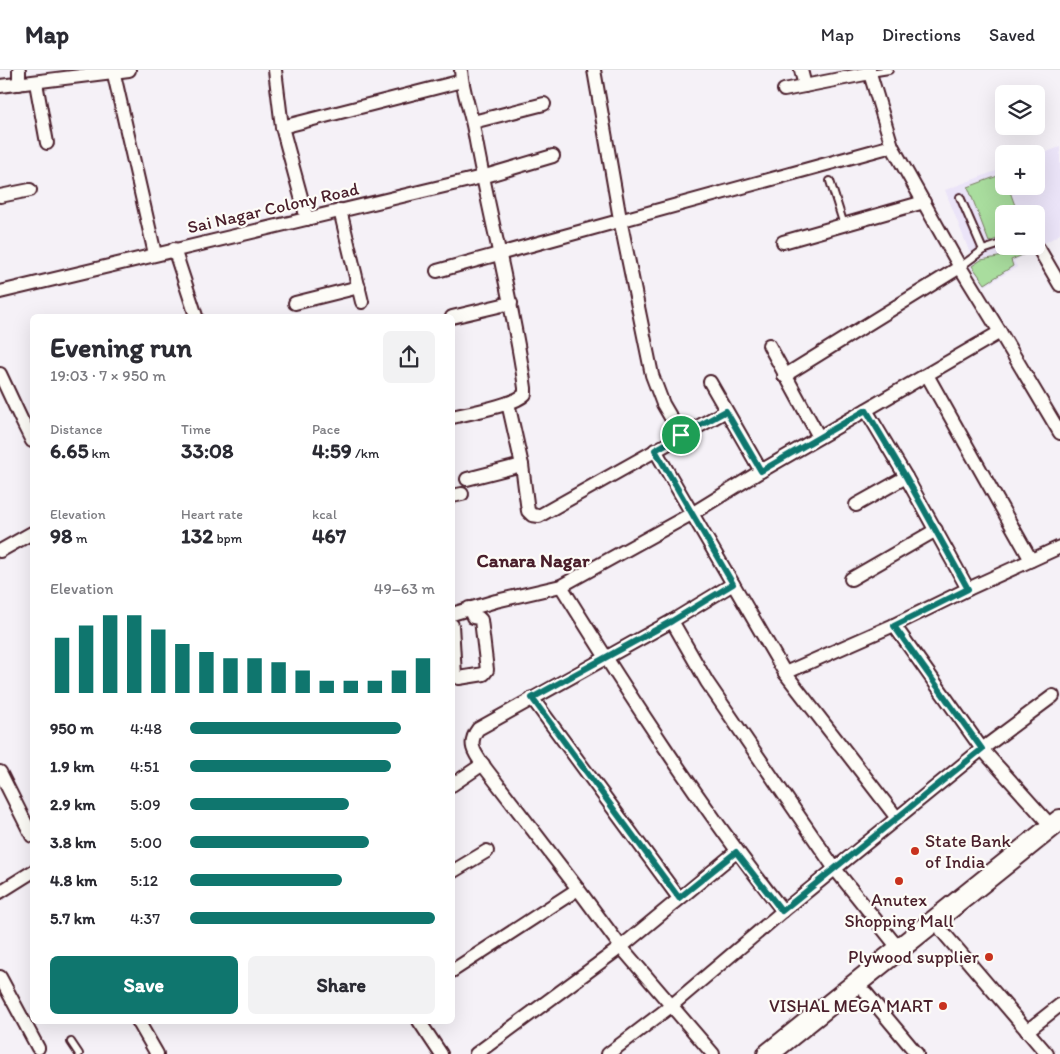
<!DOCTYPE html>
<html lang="en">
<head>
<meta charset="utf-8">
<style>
  :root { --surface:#fff; --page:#f2f2f3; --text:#2b2b33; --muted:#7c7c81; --line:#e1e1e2; --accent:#0f766e }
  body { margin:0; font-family:Itim,sans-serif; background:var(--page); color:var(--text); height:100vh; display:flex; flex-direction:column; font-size:19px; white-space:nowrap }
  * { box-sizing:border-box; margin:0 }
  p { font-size:16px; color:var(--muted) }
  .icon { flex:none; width:28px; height:28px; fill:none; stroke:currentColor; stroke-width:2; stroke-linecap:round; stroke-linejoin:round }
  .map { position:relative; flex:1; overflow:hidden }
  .drawer { position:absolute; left:30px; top:244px; width:425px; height:710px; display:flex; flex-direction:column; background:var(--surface); border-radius:8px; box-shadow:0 5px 20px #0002 }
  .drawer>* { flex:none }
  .tools { position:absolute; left:995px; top:15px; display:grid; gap:10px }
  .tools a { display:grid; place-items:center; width:50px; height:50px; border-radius:8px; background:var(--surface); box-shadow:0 5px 20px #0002; font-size:25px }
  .pin { position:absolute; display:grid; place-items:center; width:42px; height:42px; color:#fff; margin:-21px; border:2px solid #fff; border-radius:50%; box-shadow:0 1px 5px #0007 }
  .round { display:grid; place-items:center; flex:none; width:52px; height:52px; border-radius:8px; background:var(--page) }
  .summary { display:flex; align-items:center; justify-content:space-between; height:85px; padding:0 20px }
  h1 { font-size:28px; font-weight:800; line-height:38px }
  .metrics { display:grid; grid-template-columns:repeat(3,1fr); gap:8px; height:85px; padding:5px 20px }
  .metrics div { display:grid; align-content:center }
  .metrics b { font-size:21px; font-weight:800 }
  .metrics small { font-size:14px; font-weight:400 }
  .metrics p { font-size:14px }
  .chart { height:140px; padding:10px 20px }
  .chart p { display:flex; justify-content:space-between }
  .chart svg { width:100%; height:90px; margin-top:5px; stroke:var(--accent); stroke-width:6 }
  .button { display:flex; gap:10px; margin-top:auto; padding:10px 20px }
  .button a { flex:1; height:58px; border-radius:8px; background:var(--accent); color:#fff; font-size:20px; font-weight:800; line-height:58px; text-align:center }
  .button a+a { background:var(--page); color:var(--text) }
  ul { padding:0 20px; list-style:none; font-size:16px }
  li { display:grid; grid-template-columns:80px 60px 1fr; align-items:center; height:38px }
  li i { height:12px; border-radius:6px; background:var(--accent) }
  header { display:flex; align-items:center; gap:30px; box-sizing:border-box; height:70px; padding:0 25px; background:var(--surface); border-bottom:1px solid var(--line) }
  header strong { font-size:24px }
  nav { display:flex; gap:28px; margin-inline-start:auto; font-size:18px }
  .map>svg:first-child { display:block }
</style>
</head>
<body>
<header>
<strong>Map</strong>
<nav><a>Map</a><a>Directions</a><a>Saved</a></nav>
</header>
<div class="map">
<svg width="1060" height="984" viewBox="0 0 1060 984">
  <rect width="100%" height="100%" fill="#f5f1f7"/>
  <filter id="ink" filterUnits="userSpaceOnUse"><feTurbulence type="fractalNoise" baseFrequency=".02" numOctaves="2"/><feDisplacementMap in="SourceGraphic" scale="10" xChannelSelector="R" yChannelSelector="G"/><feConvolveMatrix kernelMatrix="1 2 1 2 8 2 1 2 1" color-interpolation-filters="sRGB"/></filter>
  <g filter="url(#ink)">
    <!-- built -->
    <path fill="#ebe4f8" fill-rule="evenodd" d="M1060 77V164L1014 191 1017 197 985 216 970 197 973 191 945 120 1004 98V116H1036V86ZM1004 144H1036V176H1004Z"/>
    <!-- green -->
    <g fill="#a9dd9e" stroke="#7a7e64">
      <path d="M1003 104 1004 116H1008L1018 144H1004V166L989 172 968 117Z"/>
      <path d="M1032 181 1011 190 1013 196 985 214 972 196 981 190Z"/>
    </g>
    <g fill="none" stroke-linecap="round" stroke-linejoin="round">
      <defs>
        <g id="service">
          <path d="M870 3 889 0"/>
          <path d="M830 111 844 155"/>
          <path d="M960 127 983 180"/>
          <path d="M960 197 983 180 1004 173"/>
          <path d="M71 972 79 984"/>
        </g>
        <g id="minor">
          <path d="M113 0 155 184"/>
          <path d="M275 0 282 57 307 149"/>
          <path d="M594 0 620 149 652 305 663 334 681 365"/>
          <path d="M801 0 805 16"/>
          <path d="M869 0 892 76 960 197 1000 262 1060 363"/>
          <path d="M36 13 47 73"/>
          <path d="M19 14V0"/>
          <path d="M0 16 129 0"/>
          <path d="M784 20 870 3"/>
          <path d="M473 52 544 34"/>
          <path d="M282 57 462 11"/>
          <path d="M0 126 30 120"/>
          <path d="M340 140 362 232"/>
          <path d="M783 172 924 132"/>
          <path d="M174 179 196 246"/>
          <path d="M1039 179 1060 215"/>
          <path d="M437 201 892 76"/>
          <path d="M0 222 482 107 553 86"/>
          <path d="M295 233 359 217"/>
          <path d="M452 247 511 233"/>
          <path d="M769 275 819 367"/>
          <path d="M0 304 22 351 32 371"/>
          <path d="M927 305 1031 490"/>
          <path d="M784 306 960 197"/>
          <path d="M710 312 761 401"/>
          <path d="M508 333 522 395 528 441 532 445 539 446 726 341"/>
          <path d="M866 340 906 407 968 519"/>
          <path d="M452 347C469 343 515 335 525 324V318C513 231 489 146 474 60 470 39 462 20 461 0"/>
          <path d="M655 380 785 603 897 748"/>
          <path d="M467 409 522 395"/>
          <path d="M452 426 462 424"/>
          <path d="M856 435 906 407"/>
          <path d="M0 481 32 463"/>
          <path d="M851 509 936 460"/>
          <path d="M561 516C630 627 702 738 783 841"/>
          <path d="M452 544 496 531 561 516 693 443 761 401 1000 262"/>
          <path d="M672 551 707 612 835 799 899 879"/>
          <path d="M452 555 455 605 459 608 484 604 487 600 481 550 479 548 473 547 469 538"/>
          <path d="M894 555 982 679 1052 757"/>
          <path d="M785 603 894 555 968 519 1060 477"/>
          <path d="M532 628 679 828"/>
          <path d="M0 702 32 766"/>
          <path d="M452 715 483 694"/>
          <path d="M452 802 487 781"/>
          <path d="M0 822 32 802"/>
          <path d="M942 861 1047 984"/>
          <path d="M452 901 578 819"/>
          <path d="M0 907 38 978"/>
          <path d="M866 923 917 984"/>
          <path d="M138 951 157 984"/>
          <path d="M419 951 441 984"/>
          <path d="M1027 961 1060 935"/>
          <path d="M476 984 621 877 736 782"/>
          <path d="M608 984 671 936 783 841 982 679 1053 626"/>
          <path d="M713 984 621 877 578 819 486 699C476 685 466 675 478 659L672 551 733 514"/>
        </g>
        <path id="trunk" d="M768 984 1060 750"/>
      </defs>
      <!-- service casing -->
      <use href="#service" stroke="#4a1f2b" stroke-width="10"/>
      <!-- minor casing -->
      <use href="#minor" stroke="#4a1f2b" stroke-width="16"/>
      <!-- trunk casing -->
      <use href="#trunk" stroke="#4a1f2b" stroke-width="24"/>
      <!-- service -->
      <use href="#service" stroke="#fdfcf7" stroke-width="6"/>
      <!-- minor -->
      <use href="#minor" stroke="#fdfcf7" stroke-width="12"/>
      <!-- trunk -->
      <use href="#trunk" stroke="#fdfcf7" stroke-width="20"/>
    </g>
  </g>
  <g fill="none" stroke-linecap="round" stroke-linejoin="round" filter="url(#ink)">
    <defs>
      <path id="route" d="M866 340 906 407 968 519 894 556 982 679 782 841 736 782 679 828 532 628 672 551 733 514 655 380 726 341 761 401Z"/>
    </defs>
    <!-- route casing -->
    <use href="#route" stroke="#fff" stroke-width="10"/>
    <!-- route -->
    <use href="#route" stroke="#0f766e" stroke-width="6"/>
  </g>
  <!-- markers -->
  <g fill="#c8321e" stroke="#fdfcf7" stroke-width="2">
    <circle cx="915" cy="781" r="5"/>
    <circle cx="899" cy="811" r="5"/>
    <circle cx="989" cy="887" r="5"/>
    <circle cx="943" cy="936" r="5"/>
  </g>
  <g text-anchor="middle" stroke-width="4.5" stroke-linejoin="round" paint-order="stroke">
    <!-- street labels -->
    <g font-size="18" fill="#4a1f2b" stroke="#fdfcf7">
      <text transform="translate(273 138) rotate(-13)" y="6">Sai Nagar Colony Road</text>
    </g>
    <!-- poi labels -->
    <g font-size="18" fill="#4a1f2b" stroke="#fdfcf7" text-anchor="end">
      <text x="925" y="777" text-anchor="start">State Bank<tspan x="925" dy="21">of India</tspan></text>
      <text x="899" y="836" text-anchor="middle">Anutex<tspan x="899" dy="21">Shopping Mall</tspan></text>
      <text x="979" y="893">Plywood supplier</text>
      <text x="933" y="942">VISHAL MEGA MART</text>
    </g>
    <!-- neighbourhood labels -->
    <g font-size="19" font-weight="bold" fill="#4a1f2b" stroke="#fdfcf7">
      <text x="533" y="497">Canara Nagar</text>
    </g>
  </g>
</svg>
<div class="tools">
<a><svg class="icon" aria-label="layers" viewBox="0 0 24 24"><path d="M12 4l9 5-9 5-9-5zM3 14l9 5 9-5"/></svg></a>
<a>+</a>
<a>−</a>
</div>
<div class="pin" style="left:681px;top:365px;background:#1e9e55"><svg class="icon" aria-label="arrive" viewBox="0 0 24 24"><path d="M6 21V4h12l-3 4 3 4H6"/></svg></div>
<section class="drawer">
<div class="summary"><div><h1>Evening run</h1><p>19:03 · 7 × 950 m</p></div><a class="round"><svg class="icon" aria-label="share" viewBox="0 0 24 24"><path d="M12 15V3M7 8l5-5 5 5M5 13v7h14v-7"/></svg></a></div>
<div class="metrics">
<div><p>Distance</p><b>6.65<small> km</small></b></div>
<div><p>Time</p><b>33:08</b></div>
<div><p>Pace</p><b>4:59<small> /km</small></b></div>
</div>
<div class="metrics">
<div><p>Elevation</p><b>98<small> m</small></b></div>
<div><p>Heart rate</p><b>132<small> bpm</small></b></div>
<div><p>kcal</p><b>467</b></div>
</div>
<div class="chart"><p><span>Elevation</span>49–63 m</p>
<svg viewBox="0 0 160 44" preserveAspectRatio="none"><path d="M5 44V17M15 44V11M25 44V6M35 44V6M45 44V13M55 44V20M65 44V24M75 44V27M85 44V27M95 44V29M105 44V33M115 44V38M125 44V38M135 44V38M145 44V33M155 44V27"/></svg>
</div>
<ul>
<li><b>950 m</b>4:48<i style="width:86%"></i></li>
<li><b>1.9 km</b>4:51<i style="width:82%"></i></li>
<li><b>2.9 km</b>5:09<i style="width:65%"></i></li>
<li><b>3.8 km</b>5:00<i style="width:73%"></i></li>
<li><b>4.8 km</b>5:12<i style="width:62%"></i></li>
<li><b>5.7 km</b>4:37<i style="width:100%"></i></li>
</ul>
<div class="button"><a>Save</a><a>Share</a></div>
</section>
</div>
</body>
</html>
